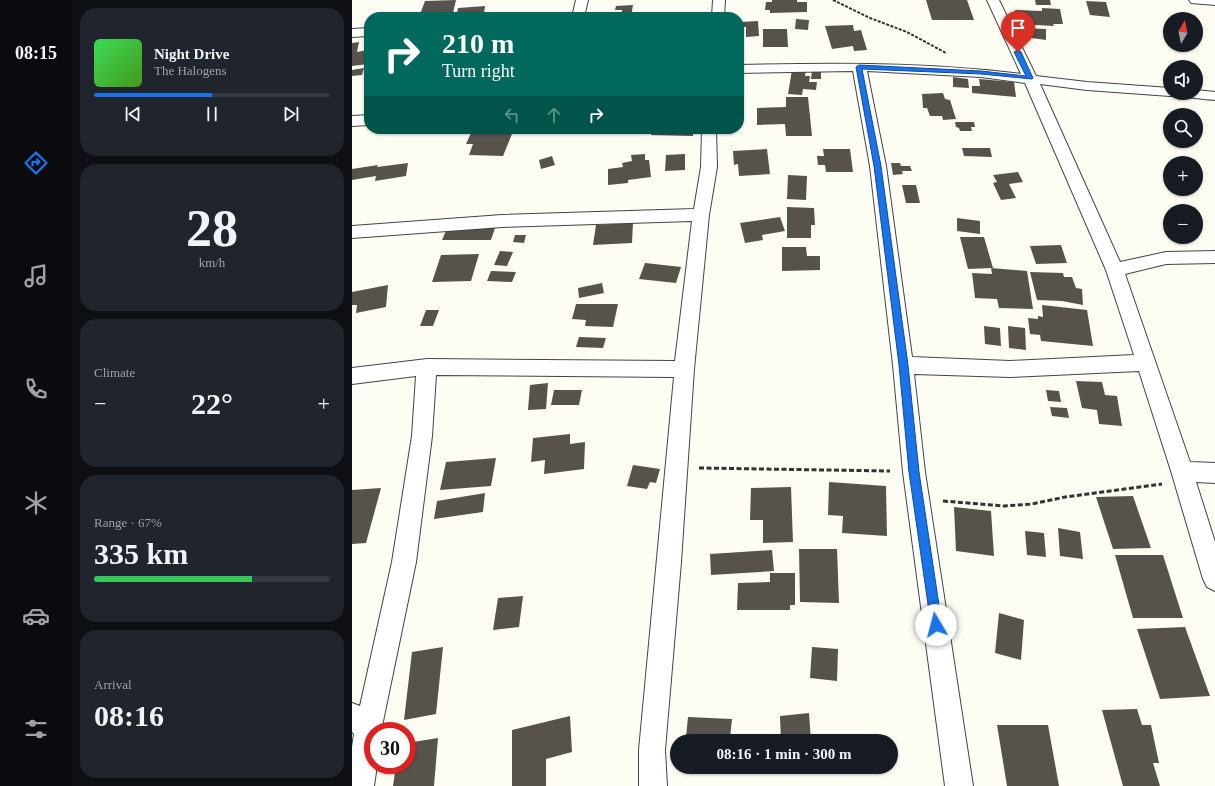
<!DOCTYPE html>
<html lang="en">
<head>
<meta charset="utf-8">
<style>
	:root { --surface:#171b24; --page:#20242c; --text:#f1f3f6; --muted:#9ea1a6; --line:#363941; --accent:#1a73e8 }
	body { margin:0; font-family:"Times New Roman",serif; background:var(--page); color:var(--text); height:100vh; display:flex; flex-direction:column; font-size:15px; white-space:nowrap }
	* { box-sizing:border-box; margin:0 }
	p { font-size:13px; color:var(--muted) }
	.icon { flex:none; width:22px; height:22px; fill:none; stroke:currentColor; stroke-width:2; stroke-linecap:round; stroke-linejoin:round }
	.map { position:relative; flex:1; overflow:hidden }
	.sheet { display:flex; flex-direction:column; gap:8px; padding:8px; background:#0d0f14; width:280px }
	.sheet>* { flex:none }
	.hud { position:absolute; left:12px; top:12px; width:380px; height:122px; border-radius:16px; box-shadow:0 1px 3px #0004; background:#00695c; color:#fff; overflow:hidden }
	.needle { width:26px; rotate:9deg }
	.tools { position:absolute; left:811px; top:12px; display:grid; gap:8px }
	.tools a { display:grid; place-items:center; width:40px; height:40px; border-radius:50%; background:var(--surface); box-shadow:0 1px 3px #0004; font-size:20px }
	.speed { position:absolute; left:12px; top:722px; display:flex; gap:8px; font-size:20px; font-weight:700; text-align:center }
	.speed>* { display:grid; place-content:center; width:52px; height:52px; border-radius:50%; background:var(--surface); box-shadow:0 1px 3px #0004; line-height:1 }
	.speed .limit { border:6px solid #d22; background:#fff; color:#111 }
	.pin { position:absolute; display:grid; place-items:center; width:34px; height:34px; color:#fff; margin:-41px -17px; border-radius:50% 50% 50% 0; rotate:-45deg; box-shadow:0 0 4px #0007 }
	.pin .icon { rotate:45deg }
	.me { position:absolute; width:44px; margin:-22px; rotate:352deg; stroke-linejoin:round; filter:drop-shadow(0 0 3px #0008) }
	.turn { display:flex; align-items:center; gap:14px; height:84px; padding:0 12px; font-size:18px }
	.turn .icon { width:52px; height:52px; stroke-width:2.5 }
	.turn b { display:block; font-size:28px; line-height:34px }
	.lanes { display:flex; align-items:center; height:38px; padding:0 12px; background:#0003; justify-content:center; gap:20px; direction:ltr }
	.lanes .off { opacity:.35 }
	.big { font-size:30px; font-weight:800; line-height:1.1 }
	.sheet .widget { flex:1; display:flex; flex-direction:column; justify-content:center; gap:6px; min-width:0; padding:0 14px; border-radius:16px; background:var(--page) }
	.sheet .dial { align-items:center; gap:0 }
	.dial b { font-size:52px; line-height:1 }
	.song { display:flex; align-items:center; gap:12px }
	.cover { width:48px; height:48px; border-radius:6px; background:linear-gradient(135deg,hsl(130 70% 55%),hsl(100 70% 35%)) }
	.played { height:4px; border-radius:2px; background:linear-gradient(90deg,var(--accent) 50%,var(--line) 50%) }
	.keys { display:flex; justify-content:space-around; direction:ltr }
	.heat { display:flex; justify-content:space-between; align-items:center; font-size:22px; direction:ltr }
	.charge { height:6px; border-radius:3px; background:linear-gradient(90deg,#34c759 67%,var(--line) 0) }
	.trip { position:absolute; left:318px; top:734px; width:228px; height:40px; border-radius:20px; background:var(--surface); box-shadow:0 1px 3px #0004; font-weight:800; line-height:40px; text-align:center }
	main { display:flex; flex:1; min-height:0 }
	.tab-bar { display:flex; flex-direction:column; width:72px; justify-content:space-around; align-items:center; background:#090b0e; color:var(--muted) }
	.tab-bar .icon { width:28px; height:28px }
	.tab-bar .on { color:var(--accent) }
	.tab-bar b { font-size:18px; color:var(--text) }
	.map>svg:first-child { display:block }
</style>
</head>
<body>
<main>
<nav class="tab-bar">
<b>08:15</b>
<svg class="icon on" aria-label="directions" viewBox="0 0 24 24"><path d="M12 3l9 9-9 9-9-9zM9 14v-3h6M13 9l2 2-2 2"/></svg>
<svg class="icon" aria-label="music" viewBox="0 0 24 24"><path d="M9 18V5l10-2v13"/><circle cx="6" cy="18" r="3"/><circle cx="16" cy="16" r="3"/></svg>
<svg class="icon" aria-label="phone" viewBox="0 0 24 24"><path d="M5 4h4l2 5-3 2q2 4 5 5l2-3 5 2v4C11 20 4 13 5 4z"/></svg>
<svg class="icon" aria-label="climate" viewBox="0 0 24 24"><path d="M12 3v18M4 7l16 10M4 17L20 7"/></svg>
<svg class="icon" aria-label="car" viewBox="0 0 24 24"><path d="M5 17H2v-5l4-1 3-4h7l3 4 3 1v5h-3M9 17h6M6 11h13"/><circle cx="7" cy="17" r="2"/><circle cx="17" cy="17" r="2"/></svg>
<svg class="icon" aria-label="filters" viewBox="0 0 24 24"><path d="M4 7h16M4 17h16"/><circle cx="9" cy="7" r="2"/><circle cx="15" cy="17" r="2"/></svg>
</nav>
<section class="sheet">
<div class="widget">
<div class="song"><i class="cover"></i><div><b>Night Drive</b><p>The Halogens</p></div></div>
<div class="played"></div>
<div class="keys"><svg class="icon" aria-label="previous" viewBox="0 0 24 24"><path d="M18 5L8 12l10 7zM5 5v14"/></svg><svg class="icon" aria-label="pause" viewBox="0 0 24 24"><path d="M8 5v14M16 5v14"/></svg><svg class="icon" aria-label="next" viewBox="0 0 24 24"><path d="M6 5l10 7-10 7zM19 5v14"/></svg></div>
</div>
<div class="widget dial"><b>28</b><p>km/h</p></div>
<div class="widget"><p>Climate</p>
<div class="heat"><a>−</a><b class="big">22°</b><a>+</a></div>
</div>
<div class="widget"><p>Range · 67%</p><b class="big">335 km</b><div class="charge"></div></div>
<div class="widget"><p>Arrival</p><b class="big">08:16</b></div>
</section>
<div class="map">
<svg width="863" height="786" viewBox="0 0 863 786">
	<rect width="100%" height="100%" fill="#fefdf4"/>
	<path fill="#58524d" d="M104,0L101,13L82,14L81,17H67L73,1Z
		M420,0H445V2H455V12L418,13V10H413L414,2H420Z
		M574,0H615L622,20H580Z
		M683,0H698L699,5H684Z
		M734,1L754,2L758,17L738,15Z
		M281,5L279,17H269L270,10H263L264,6Z
		M133,6L132,13L117,14L116,17H104L106,8Z
		M690,8L708,9L711,24H701L702,26L665,24L663,10L690,11Z
		M50,12L49,17H40L41,14Z
		M444,19L457,20L456,30L443,29Z
		M406,21L407,36L394,37V27H387V22Z
		M501,25L502,31L509,30L515,50L502,51L501,46L480,49L473,26Z
		M666,28L694,29V40L679,38V35L667,34Z
		M411,29H435L436,47H411Z
		M7,42L5,52L15,50L13,57L17,56V64L0,66V43Z
		M12,68L10,75L0,76V70Z
		M440,70H454L453,76H458L457,82H465L464,90L451,89L450,95L436,94Z
		M460,70H469V79H459Z
		M601,77L616,79L617,88L601,87Z
		M627,79L662,82L664,97L620,93V86H628Z
		M591,93L593,99L598,100L604,119L591,120L590,116H578L575,108H571L570,94Z
		M434,97H456L460,136H434L433,124L405,125V108L434,107Z
		M603,122H622L623,127H619L620,131H608L607,128L604,127Z
		M300,129H341V136L299,135Z
		M119,133L160,134L151,156L117,155L121,144H114Z
		M610,148H638L640,157L612,156Z
		M415,149L418,174L387,176L386,164L382,165L381,151Z
		M471,149H498L501,172H474L473,165H466L465,156H472Z
		M293,154V160H297L299,177L276,180V183L256,185V169L271,167L270,163L280,161L279,155Z
		M333,154V170L313,171L314,155Z
		M200,156L203,165L189,169L187,160Z
		M56,163L54,176L23,181L24,176L0,180V169L26,165L25,167Z
		M539,163H548L549,166H558L560,171H550L551,174L541,175Z
		M666,172L671,182L657,184L664,198L649,200L641,183L645,182L641,175Z
		M436,175L455,176L454,200L435,199Z
		M550,185H564L568,203H554Z
		M435,207L462,208L463,225H459V238H435Z
		M428,217L433,231L410,235L411,240L393,243L388,223Z
		M605,218L628,221V234L605,231Z
		M281,223L280,243L241,245L244,225Z
		M97,224L144,225L139,240H90Z
		M163,235H174L172,243L161,242Z
		M608,237H632L641,268L616,269Z
		M709,245L715,263L684,264L678,246Z
		M430,247H454L455,256H468V270L430,271Z
		M148,251L161,252L155,266L142,265Z
		M127,254L119,281L80,282L89,255Z
		M293,263L329,267L324,283L287,279Z
		M639,268L675,271L681,309L647,308L645,299L623,298L620,273L640,274Z
		M139,271L164,272L160,282L135,281Z
		M678,272L711,273L712,277H720L724,288L730,289L731,305L710,301L685,300Z
		M250,283L252,293L227,298L226,288Z
		M36,285L34,307L4,313L5,305H0V292Z
		M224,304H266L261,327L233,326L234,320L220,319Z
		M690,305L735,310L741,346L689,341L688,335L678,334L676,318L686,319V316L691,317Z
		M74,310H87L81,326H68Z
		M632,326L648,328L649,346L633,344Z
		M656,326L673,328L674,350L657,348Z
		M227,337L254,338L251,348L224,347Z
		M724,381L750,382L753,395L765,396L770,426L747,424L745,410L730,408Z
		M196,383L194,409L176,410L178,385Z
		M202,390H230L227,405H199Z
		M694,390L707,391L709,402L696,401Z
		M698,407L715,408L717,418L700,416Z
		M218,434V444L233,442L232,469L192,474L193,460L179,462L181,438Z
		M144,458L139,486L88,490L94,462Z
		M281,465L308,469L304,483L298,482L295,489L275,486Z
		M477,482L534,486L535,536L490,533L491,516L476,515Z
		M439,487L441,542L411,543V520H398L399,488Z
		M29,488L14,543L0,544V490Z
		M133,493L131,512L82,519L85,501Z
		M781,496L799,548L761,549L744,497Z
		M602,507L639,511L642,556L604,551Z
		M706,528L728,532L731,559L708,556Z
		M673,531L692,533L694,557L675,555Z
		M447,549H485L487,603L448,602Z
		M420,550L422,571L359,575L358,554Z
		M763,555H811L831,618H781Z
		M418,573H443V605H438V610H385L386,583L418,582Z
		M171,596L167,627L141,630L146,598Z
		M647,613L672,620L669,660L643,653Z
		M833,627L858,696L808,699L785,629Z
		M91,647L84,714L52,720L60,652Z
		M460,647L486,649L485,681L458,678Z
		M785,709L790,725H799L807,763H801L808,786H771L750,710Z
		M457,713L459,741H429L428,716Z
		M218,716L220,752L194,759V786H160V730Z
		M336,717L380,719L378,738H377V741H349L350,738L334,737Z
		M645,725H696L707,786H655Z
		M86,738L82,786H41L44,765H55V743Z"/>
	<g fill="none" stroke-linecap="round" stroke-linejoin="round">
		<defs>
			<path id="minor" d="M224,0H236L232,17H220Z
				M361,0H373L372,17H360Z
				M635,0H647L684,76L735,82L818,88V93H844V90L863,92V100C854,100 824,95 818,96L735,90L688,84L768,262L814,252L863,251V263L814,264L773,274L838,462L863,463V483L844,482L863,542V591L855,587L851,579L819,471L787,371L658,377L562,374L573,472L621,786H593L551,472L541,365L518,166L501,71L387,73V65C481,63 575,62 669,74ZM515,71L629,77L673,83L754,270L782,355L658,361L560,357L534,166Z
				M837,0H863V5L839,3Z
				M17,28V36L0,37V29Z
				M17,115V125L0,126V116Z
				M350,129H364L365,167L357,215L342,369L329,562L313,750L315,786H287V750L322,377L84,375L80,436L64,562L29,731H21V765H25L22,786H0V747L2,734L0,732V703L8,706L40,562L60,436L64,376L0,384V368L75,359L323,361L340,221L150,227L0,238V226L150,215L342,209L349,167Z"/>
		</defs>
		<use href="#minor" stroke="#434343" stroke-width="2"/>
		<path stroke="#323232" stroke-width="2" stroke-dasharray="3 1.5" stroke-linecap="butt" d="M481,0L518,18L555,32L594,53"/>
		<path stroke="#323232" stroke-width="3" stroke-dasharray="5 2.5" stroke-linecap="butt" d="M347,468L538,471
			M591,501L652,506L680,504L713,497L810,484"/>
		<use href="#minor" fill="#fff" fill-rule="evenodd"/>
	</g>
	<path fill="#1a73e8" stroke="#114b97" d="M666,50L669,52L681,78L680,79L629,74L510,69L529,166L556,365L567,472L590,625L588,629L584,630L581,629L579,625L557,472L547,365L522,166L504,67L507,65L629,71L674,76L662,52Z"/>
</svg>
<div class="tools">
<a><svg class="needle" viewBox="-14 -14 28 28"><path d="M0-13l5 13h-10z" fill="#e53935"/><path d="M0 13l5-13h-10z" fill="#9ea1a6"/></svg></a>
<a><svg class="icon" aria-label="sound" viewBox="0 0 24 24"><path d="M4 9h4l5-4v14l-5-4H4zM17 9q2 3 0 6"/></svg></a>
<a><svg class="icon" aria-label="search" viewBox="0 0 24 24"><circle cx="10" cy="10" r="6"/><path d="M15 15l6 6"/></svg></a>
<a>+</a>
<a>−</a>
</div>
<div class="speed"><div class="limit">30</div></div>
<div class="pin" style="left:666px;top:52px;background:#d93025"><svg class="icon" aria-label="arrive" viewBox="0 0 24 24"><path d="M6 21V4h12l-3 4 3 4H6"/></svg></div>
<svg class="me" style="left:584px;top:625px" viewBox="-20 -20 40 40"><circle r="19" fill="#fff"/><path d="M0-13L10 11 0 6-10 11z" fill="#1a73e8"/></svg>
<div class="trip">08:16 · 1 min · 300 m</div>
<div class="hud">
<div class="turn"><svg class="icon" aria-label="right" viewBox="0 0 24 24"><path d="M7 20v-9h11M14 6l5 5-5 5"/></svg><div><b>210 m</b>Turn right</div></div>
<div class="lanes"><svg class="icon off" aria-label="left" viewBox="0 0 24 24"><path d="M17 20v-9H6M10 6l-5 5 5 5"/></svg><svg class="icon off" aria-label="ahead" viewBox="0 0 24 24"><path d="M12 20V5M6 11l6-6 6 6"/></svg><svg class="icon" aria-label="right" viewBox="0 0 24 24"><path d="M7 20v-9h11M14 6l5 5-5 5"/></svg></div>
</div>
</div>
</main>
</body>
</html>
